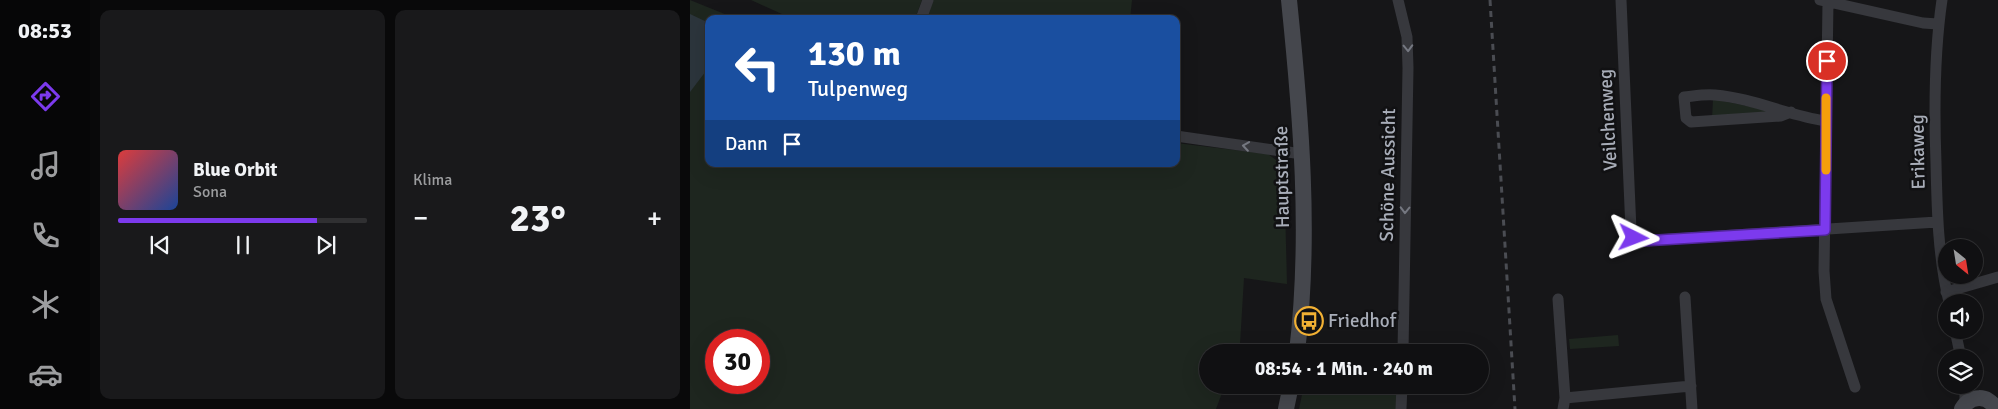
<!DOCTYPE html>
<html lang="de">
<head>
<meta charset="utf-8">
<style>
	:root { --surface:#101012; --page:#19191b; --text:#f1f3f6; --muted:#9c9d9f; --line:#303032; --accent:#7c3aed }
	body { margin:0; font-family:Signika,sans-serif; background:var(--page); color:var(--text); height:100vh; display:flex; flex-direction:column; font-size:19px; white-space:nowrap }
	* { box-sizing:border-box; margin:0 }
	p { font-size:16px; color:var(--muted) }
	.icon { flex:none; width:28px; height:28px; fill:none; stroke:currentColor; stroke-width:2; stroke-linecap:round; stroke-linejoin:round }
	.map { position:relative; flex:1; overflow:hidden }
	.details { display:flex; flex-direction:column; gap:10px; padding:10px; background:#09090a; width:600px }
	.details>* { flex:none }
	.hud { position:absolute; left:15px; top:15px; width:475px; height:152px; border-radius:10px; box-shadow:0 5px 20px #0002,0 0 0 1px var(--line); background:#1a4fa0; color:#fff; overflow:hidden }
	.needle { width:32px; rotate:150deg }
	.tools { position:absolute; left:1248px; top:239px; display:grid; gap:10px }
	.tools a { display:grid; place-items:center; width:45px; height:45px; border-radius:50%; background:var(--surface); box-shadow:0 5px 20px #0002,0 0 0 1px var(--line); font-size:25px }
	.speed { position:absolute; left:15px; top:329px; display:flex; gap:10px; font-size:25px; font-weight:700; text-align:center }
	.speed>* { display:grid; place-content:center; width:65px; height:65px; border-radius:50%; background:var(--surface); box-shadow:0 5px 20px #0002,0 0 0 1px var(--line); line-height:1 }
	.speed .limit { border:8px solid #d22; background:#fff; color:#111 }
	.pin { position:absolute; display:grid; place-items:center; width:42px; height:42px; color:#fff; margin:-21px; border:2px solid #fff; border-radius:50%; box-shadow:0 1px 5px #0007 }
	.me { position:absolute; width:55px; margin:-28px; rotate:93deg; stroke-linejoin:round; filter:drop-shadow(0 0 4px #0008) }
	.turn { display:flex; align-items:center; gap:18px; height:105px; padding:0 20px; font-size:22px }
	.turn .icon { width:65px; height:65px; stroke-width:2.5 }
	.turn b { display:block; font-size:35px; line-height:42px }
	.then { display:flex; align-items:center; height:48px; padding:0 20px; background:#0003; gap:10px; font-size:19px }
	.big { font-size:38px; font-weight:700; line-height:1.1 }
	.details .widget { flex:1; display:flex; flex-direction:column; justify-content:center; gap:8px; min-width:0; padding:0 18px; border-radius:10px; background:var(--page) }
	.song { display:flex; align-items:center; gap:15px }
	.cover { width:60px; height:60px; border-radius:8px; background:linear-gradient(135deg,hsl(0 70% 55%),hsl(220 70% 35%)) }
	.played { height:5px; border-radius:2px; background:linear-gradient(90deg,var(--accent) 80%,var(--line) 80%) }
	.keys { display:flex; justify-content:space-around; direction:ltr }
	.heat { display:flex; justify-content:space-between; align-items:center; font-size:28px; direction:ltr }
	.details .tiles { flex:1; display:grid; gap:10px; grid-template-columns:repeat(2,1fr) }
	.trip { position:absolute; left:509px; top:344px; width:290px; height:50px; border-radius:25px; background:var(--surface); box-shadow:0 5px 20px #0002,0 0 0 1px var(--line); font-weight:700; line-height:50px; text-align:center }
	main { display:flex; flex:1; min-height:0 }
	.menu { display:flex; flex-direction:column; width:90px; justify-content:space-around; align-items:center; background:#060607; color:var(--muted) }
	.menu .icon { width:35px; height:35px }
	.menu .selected { color:var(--accent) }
	.menu b { font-size:22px; color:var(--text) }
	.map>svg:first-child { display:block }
</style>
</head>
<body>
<main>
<nav class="menu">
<b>08:53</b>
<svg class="icon selected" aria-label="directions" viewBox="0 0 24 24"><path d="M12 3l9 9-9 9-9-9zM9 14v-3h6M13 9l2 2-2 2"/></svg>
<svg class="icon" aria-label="music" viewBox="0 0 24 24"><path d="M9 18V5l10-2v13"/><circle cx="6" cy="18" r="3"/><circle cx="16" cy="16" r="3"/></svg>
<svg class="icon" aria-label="phone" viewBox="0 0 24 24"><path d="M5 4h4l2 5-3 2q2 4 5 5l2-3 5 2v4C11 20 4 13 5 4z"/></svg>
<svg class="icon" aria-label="climate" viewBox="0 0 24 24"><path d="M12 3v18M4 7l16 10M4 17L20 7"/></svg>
<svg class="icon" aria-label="car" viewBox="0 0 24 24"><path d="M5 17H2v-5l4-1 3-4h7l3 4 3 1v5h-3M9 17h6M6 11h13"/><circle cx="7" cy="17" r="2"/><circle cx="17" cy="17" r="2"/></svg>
</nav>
<section class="details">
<div class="tiles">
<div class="widget">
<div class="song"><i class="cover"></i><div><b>Blue Orbit</b><p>Sona</p></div></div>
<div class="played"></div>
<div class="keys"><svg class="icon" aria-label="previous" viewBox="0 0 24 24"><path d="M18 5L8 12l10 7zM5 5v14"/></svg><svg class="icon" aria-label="pause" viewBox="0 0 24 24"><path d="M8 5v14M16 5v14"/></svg><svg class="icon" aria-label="next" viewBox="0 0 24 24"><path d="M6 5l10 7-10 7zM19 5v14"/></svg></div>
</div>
<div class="widget"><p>Klima</p>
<div class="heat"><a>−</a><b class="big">23°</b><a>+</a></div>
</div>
</div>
</section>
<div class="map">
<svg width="1308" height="409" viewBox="0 0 1308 409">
	<rect width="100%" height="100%" fill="#161618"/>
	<path fill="#1e261f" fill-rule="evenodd" d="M0,0L47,19H19V164H486V143L578,154L594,166L597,284L554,278L550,344L547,352H518V385H535L526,409H0ZM26,340H69V382H26Z
		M61,0H232L225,19H103Z
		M241,0H442L440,19H235Z
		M1023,99L1091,113L1022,119Z
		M928,335L929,346L880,349L879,339Z
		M614,385H675L708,390V409H609Z"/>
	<path fill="#2c353c" d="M0,14L19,23V67L0,92Z"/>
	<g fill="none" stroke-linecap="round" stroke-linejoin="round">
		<path stroke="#37383d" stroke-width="11" d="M708,0L717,37L718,68L713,352
			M931,0L941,230L944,238L952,241L1247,222
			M1130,0L1233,23L1248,24
			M1252,0C1244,54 1244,109 1246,163C1247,210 1248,257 1259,302
			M1138,2L1134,271L1136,299L1165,387
			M231,19L238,0
			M1101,112L1091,116L1001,122L996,118L994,97C1004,96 1015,94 1025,95C1063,98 1099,116 1136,121
			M486,136L612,154
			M1256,292L1308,277
			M995,297L1002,409
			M868,299L875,398L873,409
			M1265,330L1271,358
			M875,398L1001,386
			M1275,404V385
			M711,409L712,385"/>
		<path stroke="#45474d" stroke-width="16" d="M599,0C611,117 621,235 607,352
			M596,409L601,385
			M1272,409C1280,395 1298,394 1306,409"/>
		<path stroke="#4a4c52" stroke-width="3" stroke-dasharray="6 5" stroke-linecap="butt" d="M800,0L825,409"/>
	</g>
	<defs><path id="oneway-chevron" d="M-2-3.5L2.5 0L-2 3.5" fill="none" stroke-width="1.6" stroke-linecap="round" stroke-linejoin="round" transform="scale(1.25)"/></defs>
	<g stroke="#757881">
		<use href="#oneway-chevron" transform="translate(718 48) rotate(88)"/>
		<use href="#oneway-chevron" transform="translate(556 146) rotate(-172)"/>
		<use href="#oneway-chevron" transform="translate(715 210) rotate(91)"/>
	</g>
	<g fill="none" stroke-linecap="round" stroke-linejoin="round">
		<defs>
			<path id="route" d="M944,238L952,241L1135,230L1137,61"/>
		</defs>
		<use href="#route" stroke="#51269a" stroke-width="12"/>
		<use href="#route" stroke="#7c3aed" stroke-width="9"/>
		<path stroke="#f59e0b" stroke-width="9" d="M1136,170V98"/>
	</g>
	<defs>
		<symbol id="bus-ring" viewBox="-11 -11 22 22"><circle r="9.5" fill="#111113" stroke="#f2b134" stroke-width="1.5"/><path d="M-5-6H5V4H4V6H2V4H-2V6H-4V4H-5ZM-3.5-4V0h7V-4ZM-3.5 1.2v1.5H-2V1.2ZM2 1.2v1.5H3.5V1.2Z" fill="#f2b134"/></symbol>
	</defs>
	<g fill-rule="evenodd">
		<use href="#bus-ring" x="603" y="305" width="32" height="32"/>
	</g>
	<g text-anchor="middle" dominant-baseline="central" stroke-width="5" stroke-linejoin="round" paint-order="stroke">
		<g font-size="19" fill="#a8adb8" stroke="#111113">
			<text transform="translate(918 120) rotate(-93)">Veilchenweg</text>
			<text transform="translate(1228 152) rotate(-91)">Erikaweg</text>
			<text transform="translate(698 175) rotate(-89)">Schöne Aussicht</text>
			<text transform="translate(592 177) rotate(-91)">Hauptstraße</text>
		</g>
		<g font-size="19" fill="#a8adb8" stroke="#111113" text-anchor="start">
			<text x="638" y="321">Friedhof</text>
		</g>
	</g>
</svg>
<div class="tools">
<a><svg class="needle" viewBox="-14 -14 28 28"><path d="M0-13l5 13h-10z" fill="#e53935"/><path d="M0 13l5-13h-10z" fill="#9c9d9f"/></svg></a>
<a><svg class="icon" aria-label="sound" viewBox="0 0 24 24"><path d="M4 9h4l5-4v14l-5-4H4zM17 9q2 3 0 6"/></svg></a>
<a><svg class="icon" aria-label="layers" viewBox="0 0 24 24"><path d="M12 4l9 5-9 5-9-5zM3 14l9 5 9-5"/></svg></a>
</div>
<div class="speed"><div class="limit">30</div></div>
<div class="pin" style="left:1137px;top:61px;background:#d93025"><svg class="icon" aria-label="arrive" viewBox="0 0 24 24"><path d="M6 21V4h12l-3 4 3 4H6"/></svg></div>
<svg class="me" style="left:944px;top:238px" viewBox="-20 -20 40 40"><path d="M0-17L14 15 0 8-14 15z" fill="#7c3aed" stroke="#fff" stroke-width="4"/></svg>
<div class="trip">08:54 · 1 Min. · 240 m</div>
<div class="hud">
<div class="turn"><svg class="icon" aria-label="left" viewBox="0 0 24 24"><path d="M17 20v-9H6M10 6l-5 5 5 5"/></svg><div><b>130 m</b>Tulpenweg</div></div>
<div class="then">Dann<svg class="icon" aria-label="arrive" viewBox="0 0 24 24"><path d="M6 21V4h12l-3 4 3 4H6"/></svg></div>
</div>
</div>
</main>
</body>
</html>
